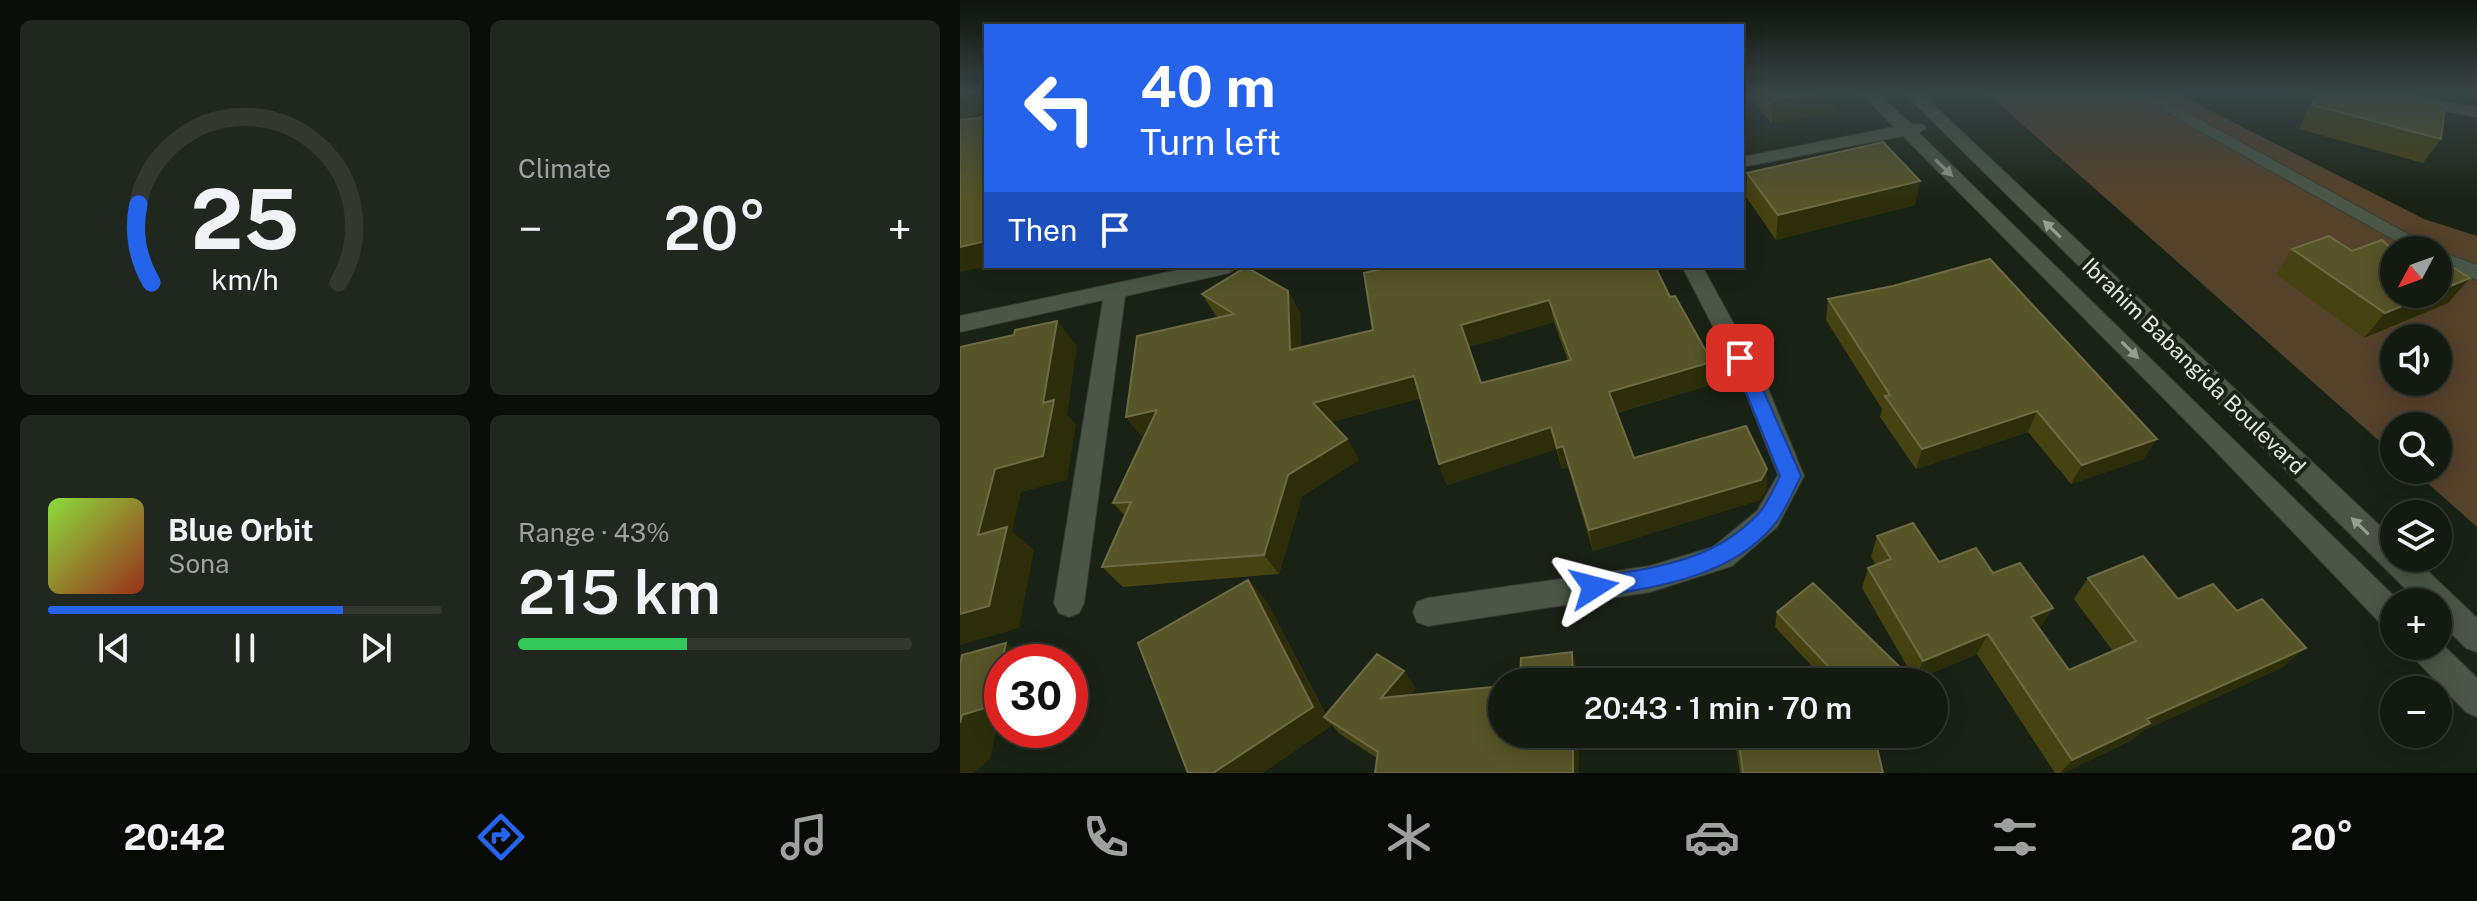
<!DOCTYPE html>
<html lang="en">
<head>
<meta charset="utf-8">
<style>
	:root { --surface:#131a10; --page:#20271e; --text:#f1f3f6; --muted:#9da19f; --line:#323830; --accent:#2563eb }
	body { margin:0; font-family:"Public Sans",sans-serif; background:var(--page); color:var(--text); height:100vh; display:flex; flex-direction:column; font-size:30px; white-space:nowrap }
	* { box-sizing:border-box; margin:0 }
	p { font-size:26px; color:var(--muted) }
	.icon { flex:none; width:44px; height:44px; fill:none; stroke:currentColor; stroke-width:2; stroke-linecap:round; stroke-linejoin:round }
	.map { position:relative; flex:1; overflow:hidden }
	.side { display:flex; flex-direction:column; gap:20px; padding:20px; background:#0a0e09; width:960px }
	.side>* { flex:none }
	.banner { position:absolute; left:24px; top:24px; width:760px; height:244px; border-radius:0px; box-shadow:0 4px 20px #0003,0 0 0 2px var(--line); background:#2563eb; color:#fff; overflow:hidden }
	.needle { width:52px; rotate:229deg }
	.tools { position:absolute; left:1420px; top:236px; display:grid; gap:16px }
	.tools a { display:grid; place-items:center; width:72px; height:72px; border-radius:50%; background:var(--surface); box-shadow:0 4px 20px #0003,0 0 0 2px var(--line); font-size:40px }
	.speed { position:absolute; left:24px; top:644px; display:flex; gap:16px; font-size:40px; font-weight:700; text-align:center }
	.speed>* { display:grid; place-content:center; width:104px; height:104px; border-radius:50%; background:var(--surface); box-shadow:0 4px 20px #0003,0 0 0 2px var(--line); line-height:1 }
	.speed .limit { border:12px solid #d22; background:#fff; color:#111 }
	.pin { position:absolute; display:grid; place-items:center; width:68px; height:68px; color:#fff; margin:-34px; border-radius:16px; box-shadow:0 4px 12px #0006 }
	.me { position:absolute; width:88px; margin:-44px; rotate:81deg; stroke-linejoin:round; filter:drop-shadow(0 0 6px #0008) }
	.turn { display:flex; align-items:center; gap:28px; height:168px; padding:0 24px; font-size:36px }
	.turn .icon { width:104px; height:104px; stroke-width:2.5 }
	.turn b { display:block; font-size:56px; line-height:68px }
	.then { display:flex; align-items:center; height:76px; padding:0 24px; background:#0003; gap:16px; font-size:30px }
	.big { font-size:60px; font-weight:600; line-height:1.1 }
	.side .tile { flex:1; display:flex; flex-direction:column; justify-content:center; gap:12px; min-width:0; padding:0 28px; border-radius:12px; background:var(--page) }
	.side .dial { align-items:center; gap:0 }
	.dial svg { height:208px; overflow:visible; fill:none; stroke:var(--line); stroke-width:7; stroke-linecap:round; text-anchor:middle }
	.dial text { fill:var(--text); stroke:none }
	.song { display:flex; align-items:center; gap:24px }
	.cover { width:96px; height:96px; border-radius:12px; background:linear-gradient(135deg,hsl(90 70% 55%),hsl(10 70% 35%)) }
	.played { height:8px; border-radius:4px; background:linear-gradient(90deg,var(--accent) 75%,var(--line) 75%) }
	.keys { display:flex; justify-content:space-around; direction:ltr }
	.heat { display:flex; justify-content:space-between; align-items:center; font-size:44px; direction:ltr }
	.charge { height:12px; border-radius:6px; background:linear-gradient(90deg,#34c759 43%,var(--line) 0) }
	.side .tiles { flex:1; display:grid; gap:20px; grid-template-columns:repeat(2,1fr) }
	.trip { position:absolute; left:528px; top:668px; width:460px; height:80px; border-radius:40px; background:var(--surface); box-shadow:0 4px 20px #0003,0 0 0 2px var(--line); font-weight:600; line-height:80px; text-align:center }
	.dock { display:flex; height:128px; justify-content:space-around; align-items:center; background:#080a06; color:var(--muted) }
	.dock .icon { width:56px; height:56px }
	.dock .on { color:var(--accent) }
	.dock b { font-size:36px; color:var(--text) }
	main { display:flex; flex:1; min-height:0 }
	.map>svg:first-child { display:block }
</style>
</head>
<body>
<main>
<section class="side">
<div class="tiles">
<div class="tile dial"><svg viewBox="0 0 100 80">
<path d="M14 69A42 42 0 1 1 86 69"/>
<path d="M14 69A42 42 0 0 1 9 39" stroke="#2563eb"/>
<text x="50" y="56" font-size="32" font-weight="700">25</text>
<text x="50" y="72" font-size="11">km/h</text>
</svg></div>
<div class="tile"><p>Climate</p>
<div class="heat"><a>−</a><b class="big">20°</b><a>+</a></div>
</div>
<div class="tile">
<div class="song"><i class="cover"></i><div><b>Blue Orbit</b><p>Sona</p></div></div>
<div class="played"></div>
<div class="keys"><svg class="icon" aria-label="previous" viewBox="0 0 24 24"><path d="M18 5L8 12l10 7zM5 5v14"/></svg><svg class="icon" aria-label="pause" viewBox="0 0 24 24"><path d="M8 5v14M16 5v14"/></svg><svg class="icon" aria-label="next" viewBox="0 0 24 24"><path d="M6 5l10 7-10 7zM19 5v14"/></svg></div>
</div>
<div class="tile"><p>Range · 43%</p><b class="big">215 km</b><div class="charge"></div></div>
</div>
</section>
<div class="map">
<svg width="1517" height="773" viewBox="0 0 1517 773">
	<rect width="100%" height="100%" fill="#192315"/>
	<path fill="#55422b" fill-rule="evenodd" d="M1027,93H1216L1464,219L1517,236V527L1453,470H1478V426H1434V454ZM1434,250H1478V294H1434ZM1434,338H1478V382H1434Z"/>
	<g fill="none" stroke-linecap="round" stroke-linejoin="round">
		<defs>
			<path id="minor" d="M901,93H918L951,124H963L966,128L959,133L1440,602H1434V630L1423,626L1245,440L943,136L782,167V157L934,127Z
				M944,93H961L1434,539V558H1454L1517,618V652L1506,648L1478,620V602H1459Z
				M1172,93H1192L1477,250L1517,265V280L1478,264V250H1452Z
				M1407,93H1440L1517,107V117L1415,98Z
				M237,266H279L269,273L165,296L124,603L119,613L109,617L99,613L94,603L143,300L0,332V316Z
				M722,266H742L805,381L844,476L817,527L772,566L690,592L468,626L457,622L453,612L457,602L468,598L690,566L753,547L797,511L818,475L781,381Z
				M1478,640L1517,678V717L1506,712L1452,656L1448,646H1478Z"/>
		</defs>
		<use href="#minor" stroke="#363c33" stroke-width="2"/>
		<use href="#minor" fill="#4a5646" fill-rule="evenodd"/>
	</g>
	<path fill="#474211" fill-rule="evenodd" d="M787,93H876L874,111L812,124Z
		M1355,93H1434L1481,139L1463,163L1339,129Z
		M787,173L955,205L816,240L786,197Z
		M1332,249L1392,251L1488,303L1404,338L1316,274Z
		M695,266L753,384L657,413L674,458L807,469L806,490L800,500L633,551L608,467L602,469L596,449L487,485L479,464L460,398L372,422L387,439L399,460L342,496L319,574L163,587L142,567L165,516L153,503L183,438L166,417L258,317L256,316L242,294L328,291L340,313L341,348ZM594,322L608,361L521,383L508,347Z
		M868,299L1184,459L1111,484L1068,432L956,469L920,417L922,409L866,320Z
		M917,536L979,562L1033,573L1093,608L1079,628L1109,670L1153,651L1114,599L1128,578L1218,599L1323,667L1182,731L1172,740L1103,773H1095L1017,654L955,680L902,588L908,568L916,565L911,557Z
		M288,580L307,602L366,715L456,688L450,695L542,734H619V773H415L417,758L380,734L370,723L371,726L302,773H228Z
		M817,612L943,670L938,682H867L815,627Z
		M774,734H914L923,773H780Z"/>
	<path fill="#2d2e09" d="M4,93H26V101L0,142V98Z
		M851,93H876L874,111L812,124L813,100Z
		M960,181L955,205L816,240L818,215Z
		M26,241V266H28L0,272V247Z
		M1510,278L1488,303L1404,338L1425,313L1471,294H1478V291Z
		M328,291L340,313L342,372L330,350Z
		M589,300L594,322L508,347L501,325Z
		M97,321L117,346L107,415L116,424L107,480L61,492L52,531L74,550L59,628L0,645V614L18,535L35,469L83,403Z
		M752,362L753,384L652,414L649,392Z
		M454,376L463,397L365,424L353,403Z
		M197,410L184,439L166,417Z
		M1077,411L1068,432L956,469L962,449Z
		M591,427L596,449L487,485L479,464Z
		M387,439L399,460L342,496L319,574L304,555L328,475Z
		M1197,439L1184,459L1111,484L1122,465Z
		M603,446L608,467L602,469L597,448Z
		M807,469L806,490L800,500L633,551L629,530Z
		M288,580L307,602L368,720L364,717L371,726L302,773H253Z
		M1093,608L1080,628L1059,636L1071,617Z
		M1028,634L1017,654L955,680L963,661Z
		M46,643L74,662H42V730H46L36,733L30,759L13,773H0V723L2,715Z
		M1346,648L1323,667L1182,731L1172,740L1103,773H1100L1112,760L1187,719Z
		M612,652L618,670V682H613Z
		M444,671L456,688L434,715L421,698Z
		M613,734H619V773H613Z"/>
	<path fill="#575427" stroke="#6d6b44" stroke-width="2" fill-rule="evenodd" d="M807,93H851L813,100Z
		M1358,93H1434L1485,106L1481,139L1353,105Z
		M26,117V241L0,247V120Z
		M923,142L960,181L818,215L787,173Z
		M1369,236L1392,251L1422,240L1434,251V294H1471L1425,313L1332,249Z
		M1455,244L1465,250H1438Z
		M1478,258L1510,278L1478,291Z
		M1030,259L1197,439L1122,465L1077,411L962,449L925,396L930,395L868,299L933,286Z
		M433,266H695L710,297L715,296L752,362L649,392L674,458L786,426L807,469L801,480L629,530L603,446L597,448L591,427L479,464L454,376L353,403L387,439L328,475L304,555L142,567L171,502L153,503L197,410L166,417L177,336L274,314L242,294L286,267L328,291L330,350L413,330L404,273ZM589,300L611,360L521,383L501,325Z
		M97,321L83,403L94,400L83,456L35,469L18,535L47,527L29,606L0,614V347L54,335L55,330Z
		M953,523L979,562L1016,548L1033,573L1060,563L1093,608L1071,617L1109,670L1176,641L1128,578L1183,556L1218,599L1253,584L1277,611L1302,599L1346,648L1187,719L1190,723L1112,760L1028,634L963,661L908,568L931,559L917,536Z
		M288,580L353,707L253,773H228L178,643Z
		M853,583L943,670L881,680L817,612Z
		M46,643L31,706L2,715L0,723V664L2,655Z
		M612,652L613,682H560L561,658Z
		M417,654L444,671L421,698L542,686V734H613V773H415L418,752L364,717Z
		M778,734H914L923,773H783Z"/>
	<defs><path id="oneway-solid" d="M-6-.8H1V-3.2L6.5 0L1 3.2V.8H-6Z" transform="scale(2)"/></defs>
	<g fill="#969f92">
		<use href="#oneway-solid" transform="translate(984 168) rotate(44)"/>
		<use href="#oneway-solid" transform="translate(1092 229) rotate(-136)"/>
		<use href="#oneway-solid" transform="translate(1170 350) rotate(45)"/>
		<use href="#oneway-solid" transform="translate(1400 526) rotate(-136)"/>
	</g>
	<linearGradient id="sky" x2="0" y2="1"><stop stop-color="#0e130c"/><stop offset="0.46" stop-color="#384546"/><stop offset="1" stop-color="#384546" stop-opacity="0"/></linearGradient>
	<rect width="1517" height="201" fill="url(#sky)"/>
	<path fill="#2563eb" stroke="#184099" stroke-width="2" d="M780,352L789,358L841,476C833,491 825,512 814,525C771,577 697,587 634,597L627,594L623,587L627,580L634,577C695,568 755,561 799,513C808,503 814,488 820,476L772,358Z"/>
	<g text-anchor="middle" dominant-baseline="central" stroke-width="8" stroke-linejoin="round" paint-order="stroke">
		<g font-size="22" fill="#e2e8df" stroke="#192315">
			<text transform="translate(1234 366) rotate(44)">Ibrahim Babangida Boulevard</text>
		</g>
	</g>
</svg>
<div class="tools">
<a><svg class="needle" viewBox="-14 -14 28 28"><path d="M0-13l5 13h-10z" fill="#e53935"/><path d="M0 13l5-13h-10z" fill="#9da19f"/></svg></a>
<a><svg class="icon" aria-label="sound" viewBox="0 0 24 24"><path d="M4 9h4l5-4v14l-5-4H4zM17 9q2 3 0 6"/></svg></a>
<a><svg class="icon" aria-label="search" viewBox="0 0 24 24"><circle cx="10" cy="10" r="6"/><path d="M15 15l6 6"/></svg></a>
<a><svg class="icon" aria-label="layers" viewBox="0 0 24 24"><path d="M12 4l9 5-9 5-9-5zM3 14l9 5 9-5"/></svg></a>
<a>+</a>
<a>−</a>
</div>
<div class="speed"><div class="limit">30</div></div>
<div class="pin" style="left:780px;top:358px;background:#d93025"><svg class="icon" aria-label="arrive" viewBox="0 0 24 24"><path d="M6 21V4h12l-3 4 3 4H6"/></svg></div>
<svg class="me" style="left:634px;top:587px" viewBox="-20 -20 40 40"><path d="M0-17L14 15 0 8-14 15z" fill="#2563eb" stroke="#fff" stroke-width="4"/></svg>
<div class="trip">20:43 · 1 min · 70 m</div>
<div class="banner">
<div class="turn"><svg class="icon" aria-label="left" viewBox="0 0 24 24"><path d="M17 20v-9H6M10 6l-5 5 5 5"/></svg><div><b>40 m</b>Turn left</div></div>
<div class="then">Then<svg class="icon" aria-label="arrive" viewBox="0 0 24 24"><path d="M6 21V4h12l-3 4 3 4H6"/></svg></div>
</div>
</div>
</main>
<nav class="dock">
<b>20:42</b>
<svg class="icon on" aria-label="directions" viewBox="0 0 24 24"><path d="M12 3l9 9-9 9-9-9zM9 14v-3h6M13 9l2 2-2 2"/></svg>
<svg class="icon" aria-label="music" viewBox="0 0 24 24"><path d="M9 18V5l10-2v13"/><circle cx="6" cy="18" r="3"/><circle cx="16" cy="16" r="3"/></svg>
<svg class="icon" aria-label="phone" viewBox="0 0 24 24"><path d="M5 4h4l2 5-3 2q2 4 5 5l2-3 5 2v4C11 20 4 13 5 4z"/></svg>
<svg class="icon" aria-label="climate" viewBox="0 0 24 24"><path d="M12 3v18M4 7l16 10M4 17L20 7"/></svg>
<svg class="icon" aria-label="car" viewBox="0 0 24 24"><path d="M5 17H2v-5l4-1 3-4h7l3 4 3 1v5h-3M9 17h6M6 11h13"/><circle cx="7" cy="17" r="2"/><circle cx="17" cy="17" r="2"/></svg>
<svg class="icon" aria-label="filters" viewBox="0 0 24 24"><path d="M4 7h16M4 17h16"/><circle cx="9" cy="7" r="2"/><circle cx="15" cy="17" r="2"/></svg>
<b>20°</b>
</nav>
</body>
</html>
